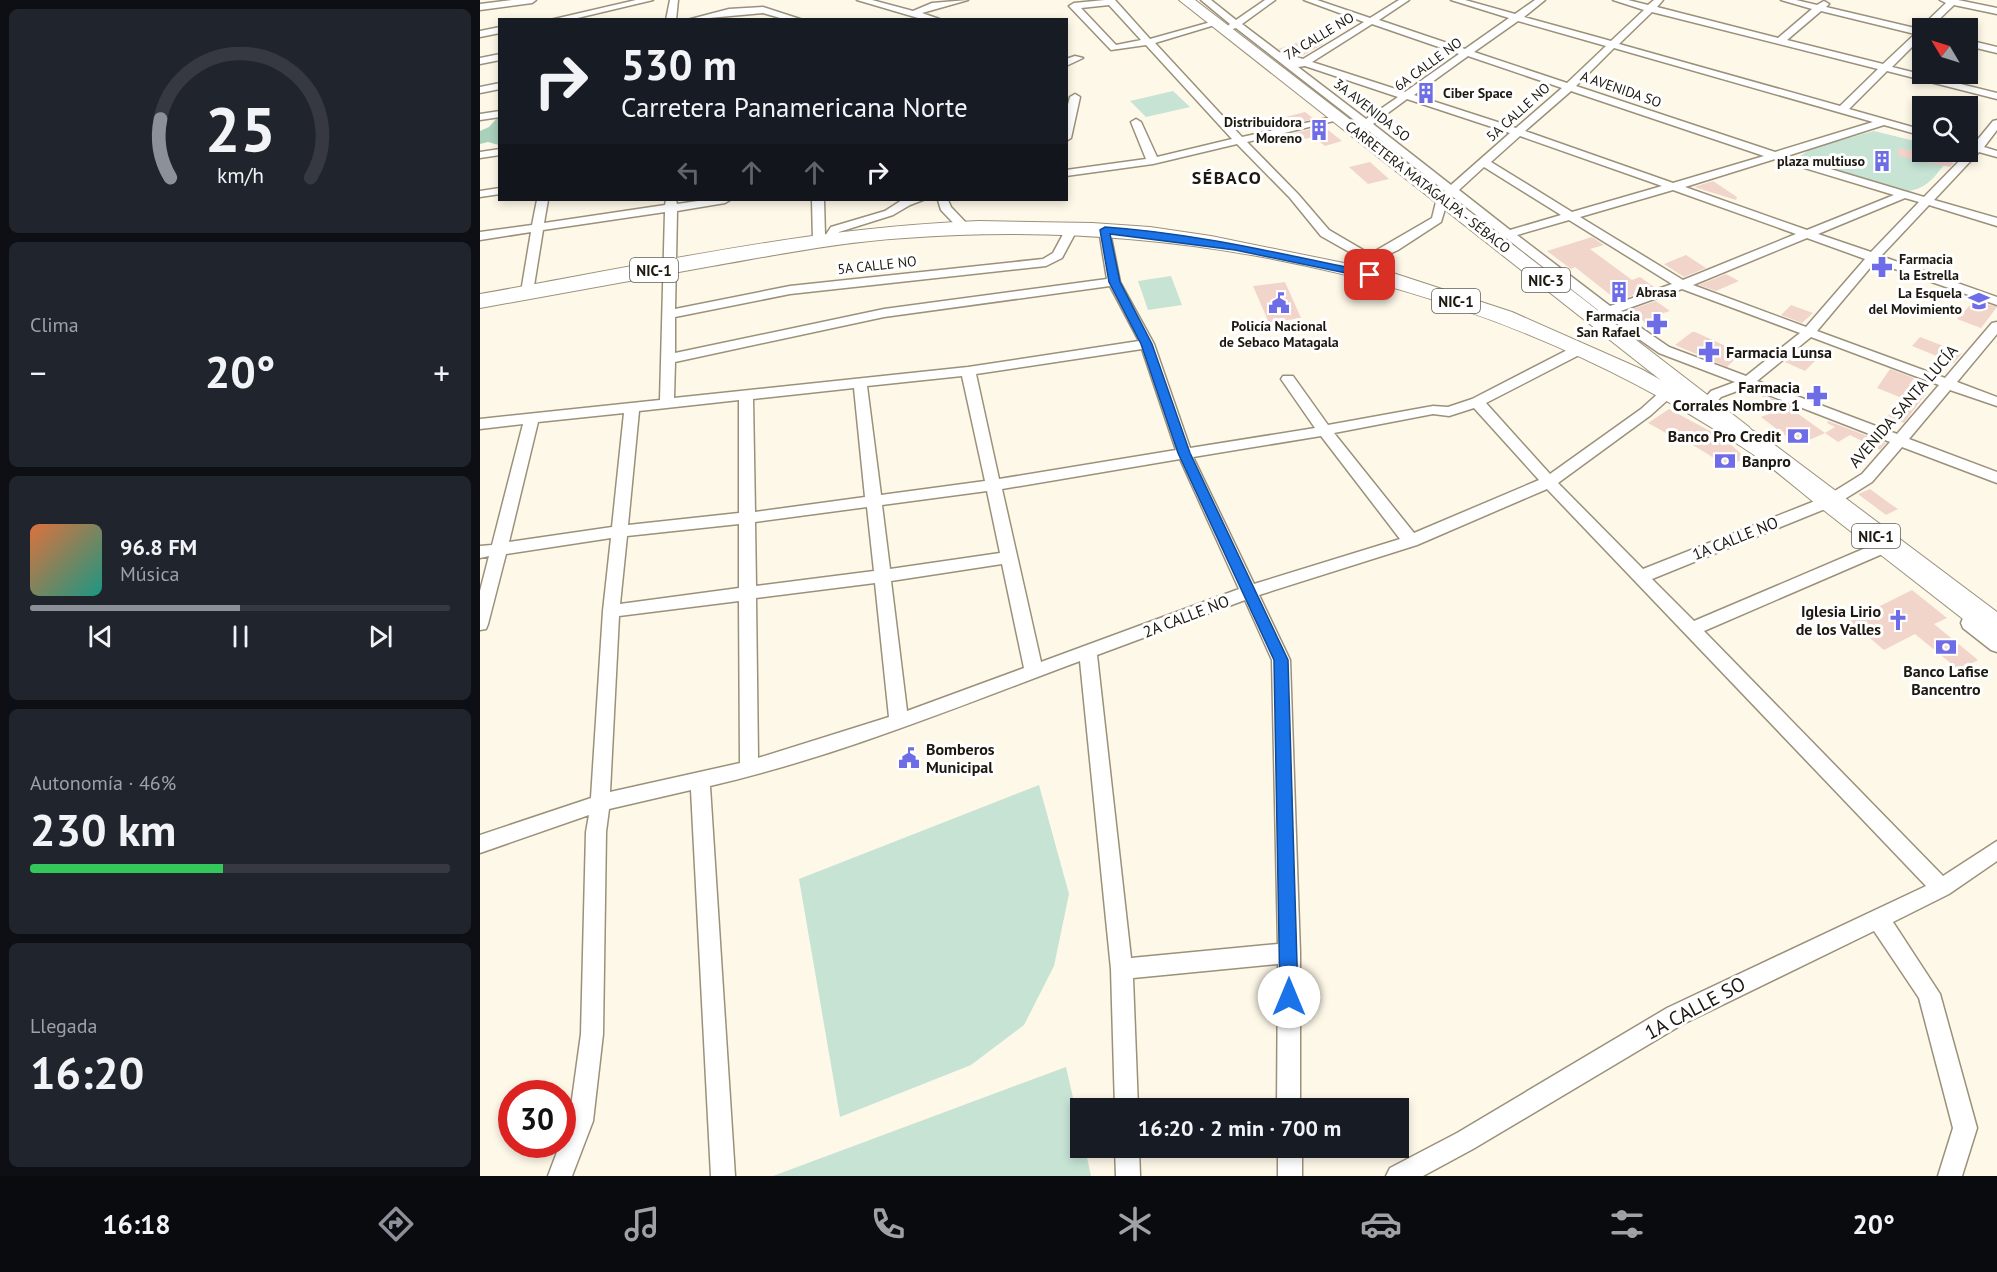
<!DOCTYPE html>
<html lang="es">
<head>
<meta charset="utf-8">
<style>
	:root { --surface:#171b24; --page:#20242c; --text:#f1f3f6; --muted:#9ea1a6; --line:#363941; --accent:#8c9099 }
	body { margin:0; font-family:"PT Sans",sans-serif; background:var(--page); color:var(--text); height:100vh; display:flex; flex-direction:column; font-size:22px; white-space:nowrap }
	* { box-sizing:border-box; margin:0 }
	p { font-size:20px; color:var(--muted) }
	.icon { flex:none; width:33px; height:33px; fill:none; stroke:currentColor; stroke-width:2; stroke-linecap:round; stroke-linejoin:round }
	.map { position:relative; flex:1; overflow:hidden }
	.side { display:flex; flex-direction:column; gap:9px; padding:9px; background:#0d0f14; width:480px }
	.side>* { flex:none }
	.top-card { position:absolute; left:18px; top:18px; width:570px; height:183px; border-radius:0px; box-shadow:0 3px 9px #0003; background:#171b24; color:var(--text); overflow:hidden }
	.needle { width:39px; rotate:308deg }
	.buttons { position:absolute; left:1432px; top:18px; display:grid; gap:12px }
	.buttons a { display:grid; place-items:center; width:66px; height:66px; border-radius:0px; background:var(--surface); box-shadow:0 3px 9px #0003; font-size:30px }
	.speed { position:absolute; left:18px; top:1080px; display:flex; gap:12px; font-size:30px; font-weight:700; text-align:center }
	.speed>* { display:grid; place-content:center; width:78px; height:78px; border-radius:50%; background:var(--surface); box-shadow:0 3px 9px #0003; line-height:1 }
	.speed .limit { border:9px solid #d22; background:#fff; color:#111 }
	.pin { position:absolute; display:grid; place-items:center; width:51px; height:51px; color:#fff; margin:-26px; border-radius:12px; box-shadow:0 3px 9px #0006 }
	.me { position:absolute; width:66px; margin:-33px; rotate:0deg; stroke-linejoin:round; filter:drop-shadow(0 0 4px #0008) }
	.turn { display:flex; align-items:center; gap:21px; height:126px; padding:0 24px; font-size:27px }
	.turn .icon { width:78px; height:78px; stroke-width:2.5 }
	.turn b { display:block; font-size:42px; line-height:51px }
	.lanes { display:flex; align-items:center; height:57px; padding:0 24px; background:#0003; justify-content:center; gap:30px; direction:ltr }
	.lanes .off { opacity:.35 }
	.big { font-size:45px; font-weight:800; line-height:1.1 }
	.side .card { flex:1; display:flex; flex-direction:column; justify-content:center; gap:9px; min-width:0; padding:0 21px; border-radius:9px; background:var(--page) }
	.side .dial { align-items:center; gap:0 }
	.dial svg { height:156px; overflow:visible; fill:none; stroke:var(--line); stroke-width:7; stroke-linecap:round; text-anchor:middle }
	.dial text { fill:var(--text); stroke:none }
	.song { display:flex; align-items:center; gap:18px }
	.cover { width:72px; height:72px; border-radius:9px; background:linear-gradient(135deg,hsl(20 70% 55%),hsl(170 70% 35%)) }
	.played { height:6px; border-radius:3px; background:linear-gradient(90deg,var(--accent) 50%,var(--line) 50%) }
	.keys { display:flex; justify-content:space-around; direction:ltr }
	.heat { display:flex; justify-content:space-between; align-items:center; font-size:33px; direction:ltr }
	.charge { height:9px; border-radius:4px; background:linear-gradient(90deg,#34c759 46%,var(--line) 0) }
	.trip { position:absolute; left:590px; top:1098px; width:339px; height:60px; border-radius:0px; background:var(--surface); box-shadow:0 3px 9px #0003; font-weight:800; line-height:60px; text-align:center }
	.tab-bar { display:flex; height:96px; justify-content:space-around; align-items:center; background:#090b0e; color:var(--muted) }
	.tab-bar .icon { width:42px; height:42px }
	.tab-bar .current { color:var(--accent) }
	.tab-bar b { font-size:27px; color:var(--text) }
	main { display:flex; flex:1; min-height:0 }
	.map>svg:first-child { display:block }
</style>
</head>
<body>
<main>
<section class="side">
<div class="card dial"><svg viewBox="0 0 100 80">
<path d="M14 69A42 42 0 1 1 86 69"/>
<path d="M14 69A42 42 0 0 1 9 39" stroke="#8c9099"/>
<text x="50" y="56" font-size="32" font-weight="700">25</text>
<text x="50" y="72" font-size="11">km/h</text>
</svg></div>
<div class="card"><p>Clima</p>
<div class="heat"><a>−</a><b class="big">20°</b><a>+</a></div>
</div>
<div class="card">
<div class="song"><i class="cover"></i><div><b>96.8 FM</b><p>Música</p></div></div>
<div class="played"></div>
<div class="keys"><svg class="icon" aria-label="previous" viewBox="0 0 24 24"><path d="M18 5L8 12l10 7zM5 5v14"/></svg><svg class="icon" aria-label="pause" viewBox="0 0 24 24"><path d="M8 5v14M16 5v14"/></svg><svg class="icon" aria-label="next" viewBox="0 0 24 24"><path d="M6 5l10 7-10 7zM19 5v14"/></svg></div>
</div>
<div class="card"><p>Autonomía · 46%</p><b class="big">230 km</b><div class="charge"></div></div>
<div class="card"><p>Llegada</p><b class="big">16:20</b></div>
</section>
<div class="map">
<svg width="1517" height="1176" viewBox="0 0 1517 1176">
	<rect width="100%" height="100%" fill="#fef8e9"/>
	<path fill="#c6e3d4" d="M693,91L710,107L666,117L650,101Z
		M1394,131L1443,143V152H1471C1469,160 1464,165 1459,171C1452,181 1442,189 1429,191C1412,194 1344,167 1323,160L1320,156L1332,148Z
		M691,276L702,305L668,310L658,281Z
		M559,785L589,894L574,966L544,1025L491,1065L360,1117L319,879Z
		M586,1067L600,1128V1148H605L611,1176H293Z"/>
	<path fill="#a8d0bb" d="M19,116V145L8,142L0,144V131L9,127Z"/>
	<path fill="#f1d4ca" d="M826,40L843,44L822,56L798,49Z
		M825,112L834,119L798,127L790,121Z
		M843,126L862,141L845,146L833,137L816,141L807,135Z
		M1418,148L1448,153L1474,163L1470,167L1417,156Z
		M890,162L909,179L888,184L869,167Z
		M1233,181L1257,197L1256,200L1214,187Z
		M1112,237L1124,245L1110,249L1152,280L1160,277L1174,287L1138,301L1095,267L1091,269L1067,251Z
		M1206,255L1226,268L1204,277L1184,264Z
		M1246,274L1259,281L1236,291L1219,285Z
		M805,282L821,318L789,323L773,286Z
		M1495,300L1517,307L1501,328L1477,319Z
		M1176,301L1190,311L1177,315L1189,323L1175,330L1149,310Z
		M1311,305L1333,313L1322,323L1301,315Z
		M1212,332H1215L1261,353L1247,367L1195,345Z
		M1440,337L1482,353L1474,363L1432,346Z
		M1322,347L1341,355L1325,371L1305,362Z
		M1410,369L1434,378L1429,385L1447,392L1424,423L1408,416L1422,398L1397,388Z
		M1278,393L1322,410L1317,413L1345,433L1355,427L1347,423L1348,421L1406,443L1400,450L1370,435L1358,442L1345,433L1318,445L1281,417L1299,410Z
		M1189,409L1243,438L1266,458L1247,466L1198,436L1195,438L1168,423Z
		M1390,489L1409,503L1418,509L1406,515L1378,494Z
		M1432,590L1467,618L1454,624L1498,660L1479,670L1435,634L1404,650L1370,621Z"/>
	<g fill="none" stroke-linecap="round" stroke-linejoin="round">
		<defs>
			<path id="street" d="M32,0H56L52,3L0,10V4Z
				M156,0H173L89,20H70Z
				M190,0H198L196,20H186Z
				M377,0H392L433,11L452,3L488,0L442,13L462,20H445Z
				M625,0H635L670,39L738,20V24L675,43L762,137L862,115V119L767,142L818,194L849,230L890,254L952,218L957,198L965,191L885,128L873,130V126L878,123L756,28L746,31L744,29L750,24L721,0H731L756,20L785,0H795L762,24L799,52L823,59L884,22L824,0H837L890,18L919,0H929L899,20L985,49L1029,18L971,0H985L1035,14L1055,0H1065L1044,17L1131,41L1164,10L1133,0H1148L1168,5L1174,0H1183L1177,7L1298,38L1332,9L1301,0H1316L1337,5L1344,1L1349,4L1346,7L1439,29L1466,3L1460,0H1478L1517,8V14L1474,5L1450,28H1443V36L1412,67L1517,93V99L1407,71L1369,109L1443,130V136L1404,125L1307,156L1444,197L1488,152V143L1494,144L1513,121L1517,120V130L1504,147L1517,151V157L1499,152L1454,200L1517,218V226L1449,205L1401,256L1517,297V305L1395,262L1337,331L1465,378L1512,323L1517,322V334L1477,382L1517,397V406L1470,390L1429,439L1517,472V483L1422,447L1392,482L1355,505L1172,579L1214,621L1402,541H1414L1416,545L1414,549L1224,631L1463,876L1517,841V861L1469,894L1413,922L1460,994L1497,1128L1482,1176H1458L1473,1128L1439,998L1394,931L1203,1024L993,1149L943,1176H906L910,1168L977,1133L1187,1008L1446,886L1067,489L937,545L779,595L810,660L820,953V1108H797L798,964L653,978L658,1108H635L631,969L600,661C479,706 356,757 230,786L255,1176H231L211,790L129,809L126,832L123,1034L113,1121L92,1176H68L80,1144H82L89,1121L101,1034L106,832L109,815L0,853V835L111,798L123,611L131,538L26,554L8,624L6,629L0,630V591L9,556L0,558V546L12,545L43,424L0,429V419L180,400L185,212L63,230L53,292L47,296L41,292L51,232L0,240V232L52,225L57,200H68L64,223L185,205L186,200H196L197,204L225,200H250L245,203L197,211L195,309L310,286L563,259L573,253L588,225H596L598,228L582,258L566,266L310,294L195,317V353L404,309L627,279L619,230L621,227H629L640,282L674,344L710,448L835,428L801,379L803,376H813L848,425L953,406L968,407L992,399L1093,347H1103L1105,350L1103,353L1006,403L1070,474L1161,409L1182,390H1192L1194,393L1192,396L1171,415L1078,483L1163,569L1345,497L1382,474L1410,442L1268,387L1241,397L1232,407H1222L1220,404L1231,391L1255,382L1179,353L1126,316H1117L1116,313L1118,310L1026,238L1017,239L1015,236L1019,233L972,196L968,199L961,222L918,250L868,273L864,272L862,269L880,258L841,236L810,198L757,144L673,164L586,176V170L666,159L651,122L656,119L661,122L677,157L752,139L666,45L631,50L589,6L594,3ZM629,5L661,40L636,45L601,8ZM1341,11L1435,34L1403,64L1307,40ZM1172,12L1398,69L1360,106L1139,44ZM1038,21L1126,46L1087,83L994,52ZM892,24L979,54L925,92L832,62ZM1134,48L1393,122L1295,152L1096,86ZM988,56L1082,88L1036,128L934,95ZM825,66L918,97L886,119L818,67ZM1091,91L1284,156L1193,183L1045,131ZM927,99L1030,133L971,185L893,124ZM1040,136L1182,186L1092,212L1011,162ZM1295,159L1414,195L1327,230L1205,187ZM1004,167L1081,215L1030,230L979,190ZM1193,190L1316,234L1203,280L1100,217ZM1425,198L1439,202L1391,252L1338,234ZM1089,220L1192,284L1130,306L1037,235ZM1327,238L1385,259L1326,327L1213,285ZM630,286L659,341L488,367L194,398L195,362L404,317ZM1202,289L1320,333L1266,376L1189,347L1138,312ZM1331,337L1459,385L1417,434L1277,381ZM662,349L696,450L519,479L496,374ZM482,376L505,481L401,495L387,386ZM374,388L385,497L275,512L273,399ZM259,400V513L148,525L159,411ZM994,408L1059,480L934,533L854,433L953,414L969,416ZM144,413L132,527L29,542L58,422ZM841,436L920,539L774,584L713,457ZM700,459L759,589L561,662L522,489ZM507,491L520,553L410,569L402,505ZM387,507L394,571L276,586L275,522ZM259,524V588L140,604L147,536ZM522,564L544,668L427,711L411,581ZM395,583L409,717L278,758L276,598ZM765,600L792,660L798,944L651,958L617,655ZM259,601L260,763L130,792L139,616Z
				M283,7L323,20H307L283,13L207,20L249,9Z
				M20,27V33L0,37V31Z
				M1488,40L1517,47V53L1488,46Z
				M20,54V60L0,64V58Z
				M595,56L603,58L586,66V59Z
				M20,83V89L0,93V87Z
				M595,94L600,97L591,138L586,141V112L590,97Z
				M20,111V117L0,120V114Z
				M20,149V155L0,158V152Z
				M20,188V194L0,197V191Z
				M332,200H344L345,236L351,227L405,211L422,200H443L430,205L413,215L359,232L353,242L345,241L339,245L333,241Z
				M458,200H468L471,207L492,229L490,232H482L461,210Z
				M1489,617L1495,618L1517,636V652L1511,650L1483,628L1481,623L1483,618Z
				M635,1148H659L660,1176H636Z
				M798,1148H822V1176H798Z"/>
			<path id="primary" d="M699,0H715L1269,427L1273,432L1269,437L1261,440L1253,437Z"/>
			<path id="highway" d="M499,221L612,223L670,227L731,236L913,273L1032,312L1161,369L1284,437L1517,612V641L1506,637C1453,595 1399,554 1346,512C1318,490 1292,466 1262,447C1018,286 716,216 425,238C360,242 296,255 232,266C155,280 77,294 0,308V294C165,265 331,227 499,221Z"/>
		</defs>
		<use href="#street" stroke="#9b917a" stroke-width="3"/>
		<use href="#primary" stroke="#9b917a" stroke-width="2"/>
		<use href="#highway" stroke="#9b917a" stroke-width="2"/>
		<use href="#street" fill="#fff" fill-rule="evenodd"/>
		<use href="#primary" fill="#fff" fill-rule="evenodd"/>
		<use href="#highway" fill="#fff" fill-rule="evenodd"/>
	</g>
	<path fill="#1a73e8" stroke="#114b97" stroke-width="1.5" d="M625,227C714,233 802,254 890,272L895,275L890,278L755,250L630,234L640,282L672,344L710,453L808,660L818,997L815,1003L809,1006L803,1003L800,997L794,660L698,453L661,344L629,282L620,230Z"/>
	<defs>
		<symbol id="building-bare" viewBox="-9 -9 18 18"><path d="M-4-6H4V6H1V3H-1V6H-4ZM-2.5-4.3h1.7v1.8h-1.7ZM.8-4.3h1.7v1.8H.8ZM-2.5-1h1.7V.8h-1.7ZM.8-1h1.7V.8H.8Z" fill="#6e6ce6" stroke="#fff" stroke-width="2.5" paint-order="stroke"/></symbol>
		<symbol id="pharmacy-bare" viewBox="-9 -9 18 18"><path d="M-2-6h4v4h4v4h-4v4h-4v-4h-4v-4h4Z" fill="#6e6ce6" stroke="#fff" stroke-width="2.5" paint-order="stroke"/></symbol>
		<symbol id="school-bare" viewBox="-9 -9 18 18"><path d="M0-5L7-2L0 1L-7-2ZM-4 1L0 2.5L4 1V4Q0 6-4 4Z" fill="#6e6ce6" stroke="#fff" stroke-width="2.5" paint-order="stroke"/></symbol>
		<symbol id="civic-bare" viewBox="-9 -9 18 18"><path d="M-.6-6.5H3V-4.5H.6V-3L4-1V1h2V6H-6V1h2V-1L-.6-3ZM-1.2 2.5V6h2.4V2.5Z" fill="#6e6ce6" stroke="#fff" stroke-width="2.5" paint-order="stroke"/></symbol>
		<symbol id="bank-bare" viewBox="-9 -9 18 18"><path d="M-6-4H6V4H-6ZM0-2.3a2.3 2.3 0 1 0 0 4.6a2.3 2.3 0 1 0 0-4.6Z" fill="#6e6ce6" stroke="#fff" stroke-width="2.5" paint-order="stroke"/></symbol>
		<symbol id="church-bare" viewBox="-9 -9 18 18"><path d="M-1.2-6h2.4v3.5h3.3v2.4h-3.3V6h-2.4V-.1h-3.3v-2.4h3.3Z" fill="#6e6ce6" stroke="#fff" stroke-width="2.5" paint-order="stroke"/></symbol>
	</defs>
	<g fill-rule="evenodd">
		<use href="#building-bare" x="931" y="78" width="30" height="30"/>
		<use href="#building-bare" x="824" y="115" width="30" height="30"/>
		<use href="#building-bare" x="1387" y="146" width="30" height="30"/>
		<use href="#pharmacy-bare" x="1387" y="252" width="30" height="30"/>
		<use href="#building-bare" x="1124" y="277" width="30" height="30"/>
		<use href="#school-bare" x="1484" y="286" width="30" height="30"/>
		<use href="#civic-bare" x="784" y="288" width="30" height="30"/>
		<use href="#pharmacy-bare" x="1162" y="309" width="30" height="30"/>
		<use href="#pharmacy-bare" x="1214" y="337" width="30" height="30"/>
		<use href="#pharmacy-bare" x="1322" y="381" width="30" height="30"/>
		<use href="#bank-bare" x="1303" y="421" width="30" height="30"/>
		<use href="#bank-bare" x="1230" y="446" width="30" height="30"/>
		<use href="#church-bare" x="1403" y="605" width="30" height="30"/>
		<use href="#bank-bare" x="1451" y="632" width="30" height="30"/>
		<use href="#civic-bare" x="414" y="743" width="30" height="30"/>
	</g>
	<g text-anchor="middle" dominant-baseline="central" stroke-width="6" stroke-linejoin="round" paint-order="stroke">
		<g font-size="14" fill="#1d1911" stroke="#fff">
			<text transform="translate(839 36) rotate(-31)">7A CALLE NO</text>
			<text transform="translate(948 64) rotate(-36)">6A CALLE NO</text>
			<text transform="translate(1141 89) rotate(19)">A AVENIDA SO</text>
			<text transform="translate(892 110) rotate(38)">3A AVENIDA SO</text>
			<text transform="translate(1038 112) rotate(-42)">5A CALLE NO</text>
			<text transform="translate(948 187) rotate(38)">CARRETERA MATAGALPA - SÉBACO</text>
			<text transform="translate(397 265) rotate(-6)">5A CALLE NO</text>
		</g>
		<g font-size="14" font-weight="bold" fill="#1d1911" stroke="#fff" text-anchor="end">
			<text x="963" y="93" text-anchor="start">Ciber Space</text>
			<text x="822" y="122">Distribuidora<tspan x="822" dy="16">Moreno</tspan></text>
			<text x="1385" y="161">plaza multiuso</text>
			<text x="1419" y="259" text-anchor="start">Farmacia<tspan x="1419" dy="16">la Estrella</tspan></text>
			<text x="1156" y="292" text-anchor="start">Abrasa</text>
			<text x="1482" y="293">La Esquela<tspan x="1482" dy="16">del Movimiento</tspan></text>
			<text x="1160" y="316">Farmacia<tspan x="1160" dy="16">San Rafael</tspan></text>
			<text x="799" y="326" text-anchor="middle">Policía Nacional<tspan x="799" dy="16">de Sebaco Matagala</tspan></text>
		</g>
		<g fill="#fff" stroke="#615e58" stroke-width="1.5">
			<rect x="150" y="258" width="48" height="24" rx="4.5"/>
			<rect x="1042" y="268" width="48" height="24" rx="4.5"/>
			<rect x="952" y="289" width="48" height="24" rx="4.5"/>
			<rect x="1372" y="524" width="48" height="24" rx="4.5"/>
		</g>
		<g font-size="15" font-weight="bold" fill="#1d1911">
			<text x="174" y="270">NIC-1</text>
			<text x="1066" y="280">NIC-3</text>
			<text x="976" y="301">NIC-1</text>
			<text x="1396" y="536">NIC-1</text>
		</g>
		<g font-size="16" font-weight="bold" fill="#1d1911" stroke="#fff" text-anchor="start">
			<text x="1246" y="352">Farmacia Lunsa</text>
			<text x="1320" y="387" text-anchor="end">Farmacia<tspan x="1320" dy="18">Corrales Nombre 1</tspan></text>
			<text x="1301" y="436" text-anchor="end">Banco Pro Credit</text>
			<text x="1262" y="461">Banpro</text>
			<text x="1401" y="611" text-anchor="end">Iglesia Lirio<tspan x="1401" dy="18">de los Valles</tspan></text>
			<text x="1466" y="671" text-anchor="middle">Banco Lafise<tspan x="1466" dy="18">Bancentro</tspan></text>
			<text x="446" y="749">Bomberos<tspan x="446" dy="18">Municipal</tspan></text>
		</g>
		<g font-size="16" fill="#1d1911" stroke="#fff">
			<text transform="translate(1423 406) rotate(-49)">AVENIDA SANTA LUCÍA</text>
			<text transform="translate(1255 538) rotate(-22)">1A CALLE NO</text>
			<text transform="translate(706 616) rotate(-21)">2A CALLE NO</text>
		</g>
		<g font-size="18" font-weight="bold" letter-spacing="1.5" fill="#1d1911" stroke="#fff">
			<text x="747" y="177">SÉBACO</text>
		</g>
		<g font-size="20" fill="#1d1911" stroke="#fff">
			<text transform="translate(1215 1008) rotate(-28)">1A CALLE SO</text>
		</g>
	</g>
</svg>
<div class="buttons">
<a><svg class="needle" viewBox="-14 -14 28 28"><path d="M0-13l5 13h-10z" fill="#e53935"/><path d="M0 13l5-13h-10z" fill="#9ea1a6"/></svg></a>
<a><svg class="icon" aria-label="search" viewBox="0 0 24 24"><circle cx="10" cy="10" r="6"/><path d="M15 15l6 6"/></svg></a>
</div>
<div class="speed"><div class="limit">30</div></div>
<div class="pin" style="left:890px;top:275px;background:#d93025"><svg class="icon" aria-label="arrive" viewBox="0 0 24 24"><path d="M6 21V4h12l-3 4 3 4H6"/></svg></div>
<svg class="me" style="left:809px;top:997px" viewBox="-20 -20 40 40"><circle r="19" fill="#fff"/><path d="M0-13L10 11 0 6-10 11z" fill="#1a73e8"/></svg>
<div class="trip">16:20 · 2 min · 700 m</div>
<div class="top-card">
<div class="turn"><svg class="icon" aria-label="right" viewBox="0 0 24 24"><path d="M7 20v-9h11M14 6l5 5-5 5"/></svg><div><b>530 m</b>Carretera Panamericana Norte</div></div>
<div class="lanes"><svg class="icon off" aria-label="left" viewBox="0 0 24 24"><path d="M17 20v-9H6M10 6l-5 5 5 5"/></svg><svg class="icon off" aria-label="ahead" viewBox="0 0 24 24"><path d="M12 20V5M6 11l6-6 6 6"/></svg><svg class="icon off" aria-label="ahead" viewBox="0 0 24 24"><path d="M12 20V5M6 11l6-6 6 6"/></svg><svg class="icon" aria-label="right" viewBox="0 0 24 24"><path d="M7 20v-9h11M14 6l5 5-5 5"/></svg></div>
</div>
</div>
</main>
<nav class="tab-bar">
<b>16:18</b>
<svg class="icon current" aria-label="directions" viewBox="0 0 24 24"><path d="M12 3l9 9-9 9-9-9zM9 14v-3h6M13 9l2 2-2 2"/></svg>
<svg class="icon" aria-label="music" viewBox="0 0 24 24"><path d="M9 18V5l10-2v13"/><circle cx="6" cy="18" r="3"/><circle cx="16" cy="16" r="3"/></svg>
<svg class="icon" aria-label="phone" viewBox="0 0 24 24"><path d="M5 4h4l2 5-3 2q2 4 5 5l2-3 5 2v4C11 20 4 13 5 4z"/></svg>
<svg class="icon" aria-label="climate" viewBox="0 0 24 24"><path d="M12 3v18M4 7l16 10M4 17L20 7"/></svg>
<svg class="icon" aria-label="car" viewBox="0 0 24 24"><path d="M5 17H2v-5l4-1 3-4h7l3 4 3 1v5h-3M9 17h6M6 11h13"/><circle cx="7" cy="17" r="2"/><circle cx="17" cy="17" r="2"/></svg>
<svg class="icon" aria-label="filters" viewBox="0 0 24 24"><path d="M4 7h16M4 17h16"/><circle cx="9" cy="7" r="2"/><circle cx="15" cy="17" r="2"/></svg>
<b>20°</b>
</nav>
</body>
</html>
